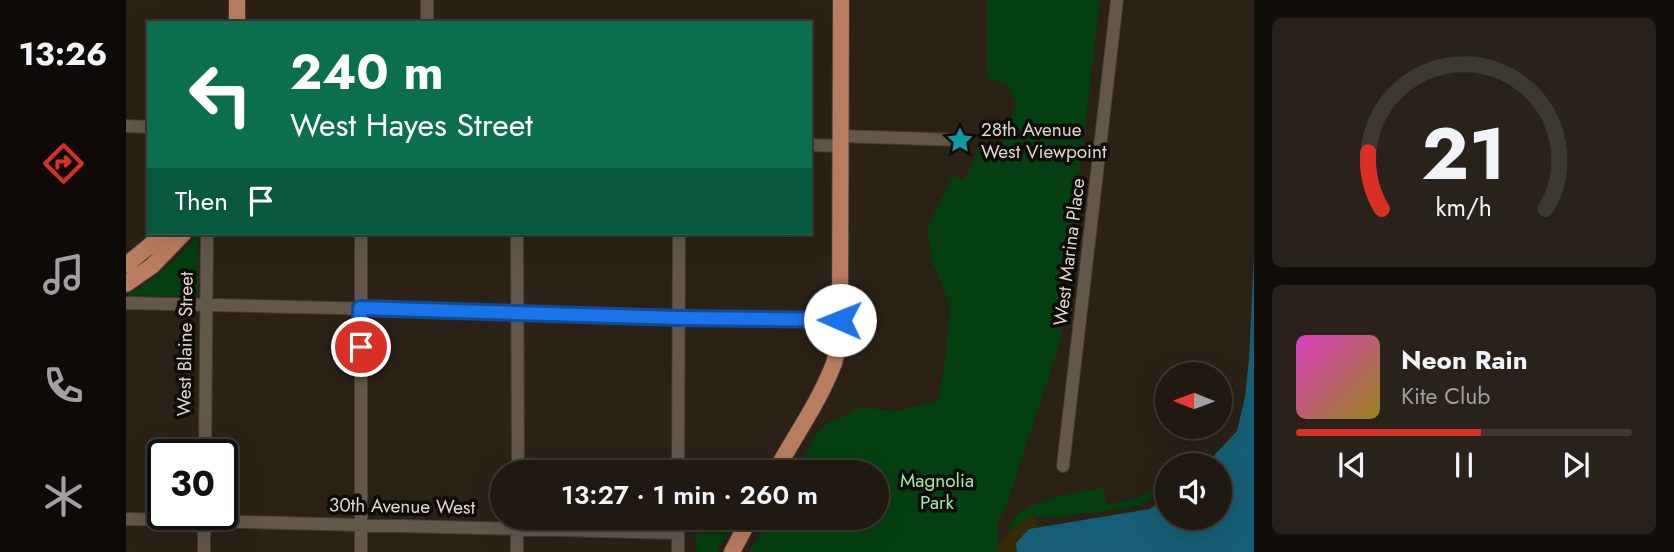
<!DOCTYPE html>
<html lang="en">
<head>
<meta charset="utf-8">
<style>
	:root { --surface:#201911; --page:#28221a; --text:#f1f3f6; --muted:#a2a09f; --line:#3d3831; --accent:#d93025 }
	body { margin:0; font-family:Jost,sans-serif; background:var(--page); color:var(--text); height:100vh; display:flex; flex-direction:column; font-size:26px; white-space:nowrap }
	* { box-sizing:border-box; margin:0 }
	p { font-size:23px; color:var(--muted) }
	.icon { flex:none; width:38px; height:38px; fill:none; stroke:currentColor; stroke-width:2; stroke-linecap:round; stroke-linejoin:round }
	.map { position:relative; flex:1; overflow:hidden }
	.sheet { display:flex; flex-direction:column; gap:18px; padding:18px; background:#120e09; width:420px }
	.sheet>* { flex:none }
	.guide { position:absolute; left:21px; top:21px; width:665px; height:214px; border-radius:0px; box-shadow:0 7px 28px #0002,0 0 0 2px var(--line); background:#0b6e4f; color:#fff; overflow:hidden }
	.needle { width:46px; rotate:271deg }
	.buttons { position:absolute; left:1029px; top:362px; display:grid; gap:14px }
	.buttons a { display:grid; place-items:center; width:77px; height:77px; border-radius:50%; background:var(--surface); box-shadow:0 7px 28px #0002,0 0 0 2px var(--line); font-size:35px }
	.speed { position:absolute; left:21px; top:439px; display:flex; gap:14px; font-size:35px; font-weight:700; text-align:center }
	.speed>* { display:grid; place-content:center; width:91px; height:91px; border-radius:50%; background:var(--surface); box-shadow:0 7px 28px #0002,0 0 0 2px var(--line); line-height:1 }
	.speed .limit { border:4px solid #111; border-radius:10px; background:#fff; color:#111 }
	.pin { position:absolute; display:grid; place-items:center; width:60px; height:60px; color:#fff; margin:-30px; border:4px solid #fff; border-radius:50%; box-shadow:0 2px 7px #0007 }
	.me { position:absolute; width:77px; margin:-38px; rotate:271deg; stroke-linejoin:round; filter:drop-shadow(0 0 5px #0008) }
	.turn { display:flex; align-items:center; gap:24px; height:147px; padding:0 28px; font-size:32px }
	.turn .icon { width:91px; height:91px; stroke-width:2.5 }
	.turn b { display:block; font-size:49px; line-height:60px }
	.then { display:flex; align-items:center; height:66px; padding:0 28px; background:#0003; gap:14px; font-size:26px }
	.sheet .widget { flex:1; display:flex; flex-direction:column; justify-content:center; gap:10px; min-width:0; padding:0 24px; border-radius:10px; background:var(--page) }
	.sheet .dial { align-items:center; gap:0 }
	.dial svg { height:182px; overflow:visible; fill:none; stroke:var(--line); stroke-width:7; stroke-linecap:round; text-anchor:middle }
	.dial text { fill:var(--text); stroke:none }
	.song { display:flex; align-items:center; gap:21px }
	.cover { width:84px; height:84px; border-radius:10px; background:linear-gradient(135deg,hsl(310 70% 55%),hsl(50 70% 35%)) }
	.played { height:7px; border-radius:4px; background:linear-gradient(90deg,var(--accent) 55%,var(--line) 55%) }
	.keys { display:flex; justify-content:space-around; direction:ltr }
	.trip { position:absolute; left:364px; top:460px; width:399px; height:70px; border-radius:35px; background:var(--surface); box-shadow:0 7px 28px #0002,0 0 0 2px var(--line); font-weight:600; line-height:70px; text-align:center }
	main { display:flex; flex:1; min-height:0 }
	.menu { display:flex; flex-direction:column; width:126px; justify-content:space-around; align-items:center; background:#0d0a07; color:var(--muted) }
	.menu .icon { width:49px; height:49px }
	.menu .active { color:var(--accent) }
	.menu b { font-size:32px; color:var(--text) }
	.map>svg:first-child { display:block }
</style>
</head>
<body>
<main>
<nav class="menu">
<b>13:26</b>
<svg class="icon active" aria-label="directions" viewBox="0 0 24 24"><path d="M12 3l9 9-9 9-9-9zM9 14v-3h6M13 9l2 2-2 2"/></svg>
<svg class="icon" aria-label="music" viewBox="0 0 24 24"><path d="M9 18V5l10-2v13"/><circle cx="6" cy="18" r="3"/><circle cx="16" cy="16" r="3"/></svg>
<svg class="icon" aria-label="phone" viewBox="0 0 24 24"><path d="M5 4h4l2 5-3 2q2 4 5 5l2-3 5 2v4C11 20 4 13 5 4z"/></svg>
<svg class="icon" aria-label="climate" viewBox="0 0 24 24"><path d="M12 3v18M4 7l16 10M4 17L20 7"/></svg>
</nav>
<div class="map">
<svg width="1128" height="552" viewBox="0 0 1128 552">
	<rect width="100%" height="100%" fill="#2b2117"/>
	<path fill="#033f11" d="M861,0H974L933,346L879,510L872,520V552H624L643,518H751V472H669L692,432L706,420H711L733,407L769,411L812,401L820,356L824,303L807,265L801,228L827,175L838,181L851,151L872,154L890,104L881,85L861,78Z
		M72,234V296L1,295C30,279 52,260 72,234Z
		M1041,480V490L1014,505L1000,508L932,517H904L883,531C883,501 953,493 977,487L980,504C1004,502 1023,495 1041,480Z
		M601,532L591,552H571L570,534Z"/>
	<path fill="#322a08" d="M904,517L909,518V523L913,525L893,552H868L883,531Z"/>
	<path fill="#165e75" d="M1128,255V552H891L890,543L903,529L1024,509L1041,496V518H1094V466L1079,465L1111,431L1119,397L1123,358Z"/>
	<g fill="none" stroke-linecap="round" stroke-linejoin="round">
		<defs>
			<path id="minor" d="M301,23V0
				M0,126L23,127
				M714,136L834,140
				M684,145L714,146
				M391,233L392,472
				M0,303L714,320
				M79,455L81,233
				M937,466L991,0
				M552,472L553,233
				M0,519L552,533
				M78,552V515
				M235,552V233
				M391,552V518
				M552,552V518"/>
			<path id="major" d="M111,23V0
				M0,265L39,233
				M0,284L26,266L58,233
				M649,472C668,437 694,401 708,363C713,349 713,334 714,320L715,0
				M606,552L624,518"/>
		</defs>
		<use href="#minor" stroke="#433b34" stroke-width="14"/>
		<use href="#major" stroke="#433b34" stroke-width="18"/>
		<use href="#minor" stroke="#63574c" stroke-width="12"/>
		<use href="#major" stroke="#b97d60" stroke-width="16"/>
	</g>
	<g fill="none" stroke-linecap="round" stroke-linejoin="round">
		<defs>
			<path id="route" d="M235,347L234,308L553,318L714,320"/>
		</defs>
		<use href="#route" stroke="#114b97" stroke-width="18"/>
		<use href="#route" stroke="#1a73e8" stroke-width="12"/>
	</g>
	<defs>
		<symbol id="sight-bare" viewBox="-9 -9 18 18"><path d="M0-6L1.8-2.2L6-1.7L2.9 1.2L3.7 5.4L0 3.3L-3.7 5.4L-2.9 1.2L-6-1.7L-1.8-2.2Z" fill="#0f9aa8" stroke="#100b07" stroke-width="2.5" paint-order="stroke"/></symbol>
	</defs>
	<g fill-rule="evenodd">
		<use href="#sight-bare" x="815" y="121" width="38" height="38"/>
	</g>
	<g text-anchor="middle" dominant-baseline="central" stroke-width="7" stroke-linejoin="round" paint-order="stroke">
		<g font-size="19" fill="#ddd6d0" stroke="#100b07" text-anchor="start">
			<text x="855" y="129">28th Avenue<tspan x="855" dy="22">West Viewpoint</tspan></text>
		</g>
		<g font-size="19" fill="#ddd6d0" stroke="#100b07">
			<text transform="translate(943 252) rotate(-83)">West Marina Place</text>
			<text transform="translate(59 344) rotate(-89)">West Blaine Street</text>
			<text transform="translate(276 506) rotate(1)">30th Avenue West</text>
		</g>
		<g font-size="19" fill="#9deca3" stroke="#100b07">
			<text x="811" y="480">Magnolia<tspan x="811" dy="22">Park</tspan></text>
		</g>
	</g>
</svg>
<div class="buttons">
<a><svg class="needle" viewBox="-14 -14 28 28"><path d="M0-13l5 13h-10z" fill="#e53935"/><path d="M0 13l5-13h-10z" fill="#a2a09f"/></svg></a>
<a><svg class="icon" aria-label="sound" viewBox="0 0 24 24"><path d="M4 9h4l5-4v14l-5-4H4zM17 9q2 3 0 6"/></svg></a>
</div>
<div class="speed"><div class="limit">30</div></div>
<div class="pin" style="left:235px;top:347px;background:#d93025"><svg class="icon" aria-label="arrive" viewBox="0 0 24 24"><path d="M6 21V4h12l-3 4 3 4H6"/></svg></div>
<svg class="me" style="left:714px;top:320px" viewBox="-20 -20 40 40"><circle r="19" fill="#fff"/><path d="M0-13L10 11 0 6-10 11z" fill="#1a73e8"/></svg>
<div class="trip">13:27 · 1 min · 260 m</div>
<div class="guide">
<div class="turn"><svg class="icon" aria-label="left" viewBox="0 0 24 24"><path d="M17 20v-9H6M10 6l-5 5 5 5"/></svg><div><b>240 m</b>West Hayes Street</div></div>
<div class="then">Then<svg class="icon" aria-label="arrive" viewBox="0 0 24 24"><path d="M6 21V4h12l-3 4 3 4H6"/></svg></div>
</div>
</div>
<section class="sheet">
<div class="widget dial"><svg viewBox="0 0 100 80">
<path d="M14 69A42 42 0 1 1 86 69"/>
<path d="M14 69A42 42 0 0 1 8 44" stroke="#d93025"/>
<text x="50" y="56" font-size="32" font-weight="700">21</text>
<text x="50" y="72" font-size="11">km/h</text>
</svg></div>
<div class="widget">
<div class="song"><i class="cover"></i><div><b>Neon Rain</b><p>Kite Club</p></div></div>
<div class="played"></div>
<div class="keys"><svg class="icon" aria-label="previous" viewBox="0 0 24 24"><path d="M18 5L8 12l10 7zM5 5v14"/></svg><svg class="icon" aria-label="pause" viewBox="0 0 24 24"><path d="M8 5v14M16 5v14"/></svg><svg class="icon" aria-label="next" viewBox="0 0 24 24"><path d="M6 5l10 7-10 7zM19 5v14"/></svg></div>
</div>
</section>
</main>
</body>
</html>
